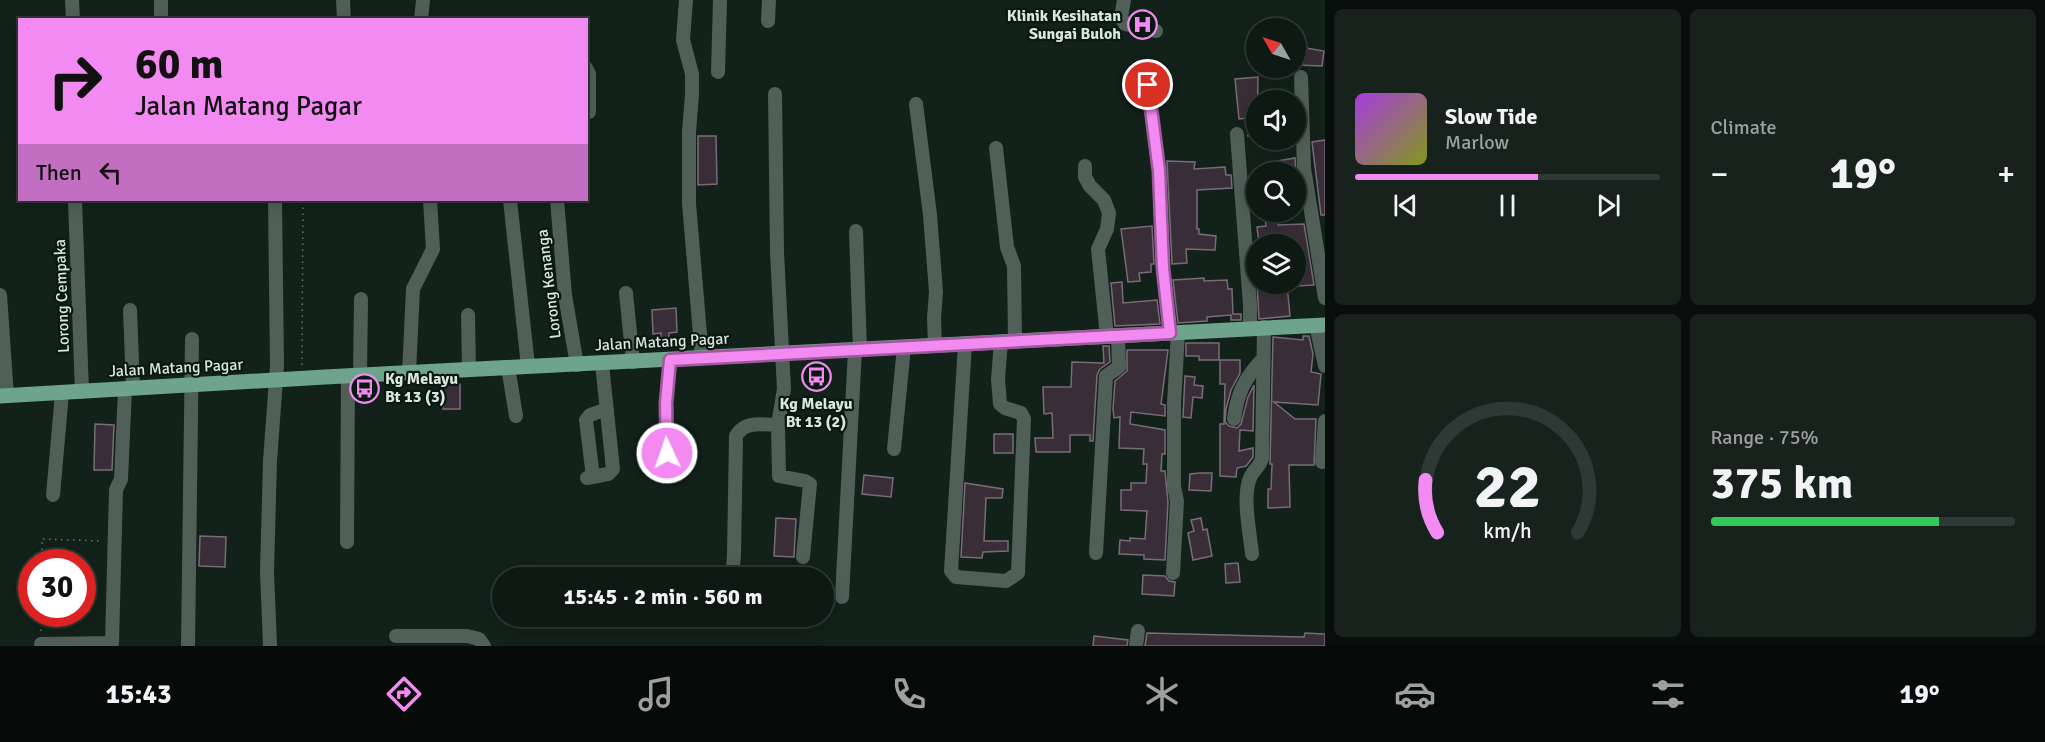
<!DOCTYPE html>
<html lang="en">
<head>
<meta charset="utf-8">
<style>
	:root { --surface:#0e1914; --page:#17221d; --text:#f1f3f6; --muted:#9ba0a0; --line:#2e3834; --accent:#f38af2 }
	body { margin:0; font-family:Signika,sans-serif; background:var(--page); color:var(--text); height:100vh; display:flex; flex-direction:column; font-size:22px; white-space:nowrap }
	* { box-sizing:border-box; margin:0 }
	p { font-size:20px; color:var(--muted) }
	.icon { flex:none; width:33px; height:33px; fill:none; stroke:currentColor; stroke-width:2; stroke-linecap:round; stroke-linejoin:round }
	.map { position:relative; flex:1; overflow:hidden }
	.sheet { display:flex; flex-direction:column; gap:9px; padding:9px; background:#080e0b; width:720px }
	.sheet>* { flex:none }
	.hud { position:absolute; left:18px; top:18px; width:570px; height:183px; border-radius:0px; box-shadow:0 3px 15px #0003,0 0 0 2px var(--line); background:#f38af2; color:#111; overflow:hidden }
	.needle { width:39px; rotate:309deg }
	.buttons { position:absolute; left:1246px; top:18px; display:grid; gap:12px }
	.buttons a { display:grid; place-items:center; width:60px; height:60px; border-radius:50%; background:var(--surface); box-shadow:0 3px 15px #0003,0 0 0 2px var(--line); font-size:30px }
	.speed { position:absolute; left:18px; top:549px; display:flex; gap:12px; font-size:30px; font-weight:700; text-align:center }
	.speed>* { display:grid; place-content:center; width:78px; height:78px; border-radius:50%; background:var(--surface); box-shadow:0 3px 15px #0003,0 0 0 2px var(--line); line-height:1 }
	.speed .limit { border:9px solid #d22; background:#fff; color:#111 }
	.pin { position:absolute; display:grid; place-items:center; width:51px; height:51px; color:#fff; margin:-26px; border:3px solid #fff; border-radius:50%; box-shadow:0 2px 6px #0007 }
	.me { position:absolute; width:66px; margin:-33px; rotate:357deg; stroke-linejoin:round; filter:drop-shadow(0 0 4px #0008) }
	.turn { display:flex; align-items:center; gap:21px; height:126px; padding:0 18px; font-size:27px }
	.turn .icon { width:78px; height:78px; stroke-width:2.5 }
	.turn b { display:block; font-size:42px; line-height:51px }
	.then { display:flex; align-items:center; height:57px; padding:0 18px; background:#0003; gap:12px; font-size:22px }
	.big { font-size:45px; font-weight:800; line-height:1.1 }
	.sheet .card { flex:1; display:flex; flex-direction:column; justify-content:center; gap:9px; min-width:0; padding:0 21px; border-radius:9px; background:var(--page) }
	.sheet .dial { align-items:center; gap:0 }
	.dial svg { height:156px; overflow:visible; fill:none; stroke:var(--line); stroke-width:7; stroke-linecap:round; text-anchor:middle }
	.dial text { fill:var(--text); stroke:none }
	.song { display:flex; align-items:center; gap:18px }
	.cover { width:72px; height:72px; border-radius:9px; background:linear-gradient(135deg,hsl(280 70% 55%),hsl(70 70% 35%)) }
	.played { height:6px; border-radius:3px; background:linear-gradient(90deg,var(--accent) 60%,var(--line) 60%) }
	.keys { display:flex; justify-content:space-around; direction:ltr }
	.heat { display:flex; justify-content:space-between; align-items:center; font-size:33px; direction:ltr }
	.charge { height:9px; border-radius:4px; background:linear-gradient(90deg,#34c759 75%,var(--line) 0) }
	.sheet .tiles { flex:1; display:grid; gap:9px; grid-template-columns:repeat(2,1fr) }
	.trip { position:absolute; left:492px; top:567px; width:342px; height:60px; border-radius:30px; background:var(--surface); box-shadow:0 3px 15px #0003,0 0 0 2px var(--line); font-weight:800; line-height:60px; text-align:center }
	.menu { display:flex; height:96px; justify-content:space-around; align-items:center; background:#060a08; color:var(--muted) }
	.menu .icon { width:42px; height:42px }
	.menu .active { color:var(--accent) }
	.menu b { font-size:27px; color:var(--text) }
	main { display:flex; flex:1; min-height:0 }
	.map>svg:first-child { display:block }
</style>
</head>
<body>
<main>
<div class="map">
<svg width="1325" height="646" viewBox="0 0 1325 646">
	<rect width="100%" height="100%" fill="#12211a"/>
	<path fill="#392d38" stroke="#796c78" stroke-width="1.5" d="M1306,48L1324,51L1322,66L1296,65V50Z
		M1258,77L1257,136H1248L1247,118L1239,119L1235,79Z
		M698,136H716L717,184L698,185Z
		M1325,140V215H1321L1312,142Z
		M1295,158L1296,172H1279L1277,161Z
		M1167,161L1195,162L1194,169L1225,167L1226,175H1231L1232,188L1197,190V229H1199V234L1216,236L1215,250L1186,249L1187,263L1172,264Z
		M1264,212H1277L1278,225L1304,224L1314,285L1296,286V244H1259L1257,227L1266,226Z
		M1152,226L1154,264H1151V272L1139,273L1140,281L1128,282L1121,229Z
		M1204,278V281L1227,280L1228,289H1232L1233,314H1241V320H1231V315L1207,317V321L1178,323L1173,280Z
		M1122,282L1123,303L1157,300L1160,324L1115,326L1111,283Z
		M1257,284H1287L1290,316L1259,319Z
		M676,308L677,332L669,333V339H661V333L653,334L652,310Z
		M1303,336H1309L1313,354L1311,372L1321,374L1318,405L1274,402L1295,419H1316L1314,465H1289L1290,507L1268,508V489H1271L1272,464H1270L1273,337L1303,340Z
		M1186,343H1219V360H1199V356H1186Z
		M1103,346H1109L1110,362L1100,369L1097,375L1093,441H1090V435H1070V452H1036L1035,438H1053L1052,413L1044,414L1043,387H1071L1072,362L1104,363Z
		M1127,350H1168L1161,404L1165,405V416L1131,412L1130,424L1165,430V454H1162L1161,471H1165L1168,502L1165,560L1144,559V555L1119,554L1120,540L1130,541V538L1145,539L1147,511L1121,510V490H1131V483H1146L1147,464H1143L1144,449L1119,448L1120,417L1114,418L1113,409L1115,381L1127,371Z
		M1220,360H1240V373L1231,390L1226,409L1225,422L1229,426L1237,428L1241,424L1248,397L1254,385L1253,431L1240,430L1239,451L1253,448V457L1246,466L1237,468L1236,477L1220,476V424H1224L1225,384H1220Z
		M1185,376L1195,377L1194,385L1203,386L1202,398L1193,397L1191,418L1183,417Z
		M443,384H460V409H443Z
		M95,424L114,425L112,470H94Z
		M994,434H1013V453H994Z
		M1200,473H1212L1211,491L1189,490L1190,474Z
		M864,475L893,478L891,497L862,494Z
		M965,483L1003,489L1002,498H986L984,541H1008V551L983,552L982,558L961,557Z
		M776,518L796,519L794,557L774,556Z
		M1201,518L1203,530L1207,529L1212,556L1193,560L1188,533L1194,531L1191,520Z
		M200,536L226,537L225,567L199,566Z
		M1238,563L1240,582L1226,583L1225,564Z
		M1143,575L1165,576L1169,581L1175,582L1174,596L1142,594Z
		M1147,633L1304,637L1305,633L1325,634V646H1145Z
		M1094,636L1128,640L1127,646H1093Z"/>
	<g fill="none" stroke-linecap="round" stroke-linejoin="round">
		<path stroke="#697670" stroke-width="1.5" stroke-dasharray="1.5 4.5" stroke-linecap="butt" d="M302,365L303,200
			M42,562V539L102,541
			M41,631L42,614"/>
		<path stroke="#506058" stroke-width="14" d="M72,0L73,20
			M343,0L344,20
			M686,0L683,40L692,74V94L689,132V203L702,358
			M1124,0L1121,17L1125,24L1156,31
			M161,20V0
			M421,20L423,0
			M768,21L769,0
			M586,68L589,74V112
			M718,72L720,0
			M1301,77L1304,168L1325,298
			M1148,85L1159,171L1163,268L1170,333
			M775,94L777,252L784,389L778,425L779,476L805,481L810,484L803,557
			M916,104L930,215L936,292L934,318L935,345
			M1237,134L1250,305V328
			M996,148L1007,247L1014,266L1015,341
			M1085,166V177L1090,186L1104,200L1109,213L1107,229L1098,249L1107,336
			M75,200L82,392
			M510,200L528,366
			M557,200L565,295L577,365
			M856,231L860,350
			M626,293L633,362
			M0,295L7,396
			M130,310L133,388
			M468,315L469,369
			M1316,325L1325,366
			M965,344L951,571L956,577L1006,581L1018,573L1024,419L1021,413L1005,408L1000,404L998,379L1001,342
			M508,367L516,416
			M409,373L413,289L433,249L430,200
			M360,376L361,299
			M1234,419C1237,394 1245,377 1263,359
			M894,449L904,347
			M667,453L666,403L670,360
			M1322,462L1325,421
			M593,477L586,420L590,415L607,409
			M587,478L608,474L613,469L602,364
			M53,495L62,393
			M347,542L348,376
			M1096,553L1106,376L1119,367L1118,335
			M1252,554C1250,533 1242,497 1250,478C1253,470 1260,467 1262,458L1264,327
			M732,573L753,572
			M1173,573L1177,501L1174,486V404L1178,332
			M732,578L734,555L736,436C745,420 763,425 778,425
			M842,597L855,350
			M396,636H467L479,639L484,646
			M41,644L112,643L116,490L121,479L125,389
			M188,646L192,339
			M270,646L267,572L270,461L277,366L275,200
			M1136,646L1138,631"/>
		<path stroke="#6da48b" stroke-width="15" d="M0,396L325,377L1325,325"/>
	</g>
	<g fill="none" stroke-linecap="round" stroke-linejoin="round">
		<defs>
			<path id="route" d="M667,453L666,403L670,360L1170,333L1163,268L1159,171L1148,85"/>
		</defs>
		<use href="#route" stroke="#9e5a9d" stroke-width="15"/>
		<use href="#route" stroke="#f38af2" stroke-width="10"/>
	</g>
	<defs>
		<symbol id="hospital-ring" viewBox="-11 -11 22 22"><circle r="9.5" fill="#091811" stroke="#f38af2" stroke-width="1.5"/><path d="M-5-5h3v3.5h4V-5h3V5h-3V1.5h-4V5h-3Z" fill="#f38af2"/></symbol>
		<symbol id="bus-ring" viewBox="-11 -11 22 22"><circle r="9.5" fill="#091811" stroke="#f38af2" stroke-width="1.5"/><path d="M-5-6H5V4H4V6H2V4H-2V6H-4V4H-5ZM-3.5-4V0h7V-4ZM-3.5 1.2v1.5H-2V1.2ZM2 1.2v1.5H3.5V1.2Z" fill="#f38af2"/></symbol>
	</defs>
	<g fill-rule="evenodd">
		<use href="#hospital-ring" x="1126" y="8" width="33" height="33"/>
		<use href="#bus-ring" x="800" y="360" width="33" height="33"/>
		<use href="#bus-ring" x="348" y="372" width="33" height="33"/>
	</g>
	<g text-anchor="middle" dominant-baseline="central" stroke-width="4.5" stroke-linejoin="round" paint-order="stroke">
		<g font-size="16" font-weight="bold" fill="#dce6e1" stroke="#091811" text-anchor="end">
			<text x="1121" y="16">Klinik Kesihatan<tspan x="1121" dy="18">Sungai Buloh</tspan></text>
			<text x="385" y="379" text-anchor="start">Kg Melayu<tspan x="385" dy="18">Bt 13 (3)</tspan></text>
			<text x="816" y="404" text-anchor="middle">Kg Melayu<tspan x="816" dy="18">Bt 13 (2)</tspan></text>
		</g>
		<g font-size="16" fill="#dce6e1" stroke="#091811">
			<text transform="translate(549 284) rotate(-97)">Lorong Kenanga</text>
			<text transform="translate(62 296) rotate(-92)">Lorong Cempaka</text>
			<text transform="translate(662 342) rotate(-3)">Jalan Matang Pagar</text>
			<text transform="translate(176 368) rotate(-3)">Jalan Matang Pagar</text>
		</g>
	</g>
</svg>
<div class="buttons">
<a><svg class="needle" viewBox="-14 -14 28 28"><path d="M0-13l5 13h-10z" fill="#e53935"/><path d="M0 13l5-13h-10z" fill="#9ba0a0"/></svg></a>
<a><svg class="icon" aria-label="sound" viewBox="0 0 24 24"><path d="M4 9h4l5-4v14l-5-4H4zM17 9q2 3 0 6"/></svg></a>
<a><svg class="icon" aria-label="search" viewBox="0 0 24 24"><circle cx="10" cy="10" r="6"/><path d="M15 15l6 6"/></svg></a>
<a><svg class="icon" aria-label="layers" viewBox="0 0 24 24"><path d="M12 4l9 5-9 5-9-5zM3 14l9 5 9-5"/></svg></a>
</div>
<div class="speed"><div class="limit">30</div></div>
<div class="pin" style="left:1148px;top:85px;background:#d93025"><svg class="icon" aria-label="arrive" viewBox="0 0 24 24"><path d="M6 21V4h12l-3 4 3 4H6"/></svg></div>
<svg class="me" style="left:667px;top:453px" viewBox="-20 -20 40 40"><circle r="17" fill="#f38af2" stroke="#fff" stroke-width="3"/><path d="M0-11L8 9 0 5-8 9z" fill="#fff"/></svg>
<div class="trip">15:45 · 2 min · 560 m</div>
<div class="hud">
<div class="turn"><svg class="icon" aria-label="right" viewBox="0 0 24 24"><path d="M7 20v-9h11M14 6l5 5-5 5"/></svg><div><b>60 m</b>Jalan Matang Pagar</div></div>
<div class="then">Then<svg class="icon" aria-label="left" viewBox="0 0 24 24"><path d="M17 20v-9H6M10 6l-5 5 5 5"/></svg></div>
</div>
</div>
<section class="sheet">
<div class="tiles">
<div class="card">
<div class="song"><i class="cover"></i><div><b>Slow Tide</b><p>Marlow</p></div></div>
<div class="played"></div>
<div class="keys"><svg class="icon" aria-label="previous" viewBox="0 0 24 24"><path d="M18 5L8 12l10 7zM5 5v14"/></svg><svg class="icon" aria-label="pause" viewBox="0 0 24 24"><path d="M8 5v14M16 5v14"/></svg><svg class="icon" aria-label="next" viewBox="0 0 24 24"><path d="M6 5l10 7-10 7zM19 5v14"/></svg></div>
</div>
<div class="card"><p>Climate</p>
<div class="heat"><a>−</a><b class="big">19°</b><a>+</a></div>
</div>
<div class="card dial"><svg viewBox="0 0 100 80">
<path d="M14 69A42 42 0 1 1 86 69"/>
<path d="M14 69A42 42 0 0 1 8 42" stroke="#f38af2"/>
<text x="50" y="56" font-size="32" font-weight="700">22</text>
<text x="50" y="72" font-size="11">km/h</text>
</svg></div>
<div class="card"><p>Range · 75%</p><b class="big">375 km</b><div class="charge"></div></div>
</div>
</section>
</main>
<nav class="menu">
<b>15:43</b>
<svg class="icon active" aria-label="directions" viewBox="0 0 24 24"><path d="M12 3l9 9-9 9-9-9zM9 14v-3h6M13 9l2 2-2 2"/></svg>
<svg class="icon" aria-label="music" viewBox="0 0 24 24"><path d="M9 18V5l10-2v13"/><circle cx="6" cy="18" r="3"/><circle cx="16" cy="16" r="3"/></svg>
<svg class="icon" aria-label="phone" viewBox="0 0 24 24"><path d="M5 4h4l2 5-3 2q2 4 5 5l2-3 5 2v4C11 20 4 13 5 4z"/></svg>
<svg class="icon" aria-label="climate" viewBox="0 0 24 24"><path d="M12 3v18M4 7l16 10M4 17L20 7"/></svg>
<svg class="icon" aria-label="car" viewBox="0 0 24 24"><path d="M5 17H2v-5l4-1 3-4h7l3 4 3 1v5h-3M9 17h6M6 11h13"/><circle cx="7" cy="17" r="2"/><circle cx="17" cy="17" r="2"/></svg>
<svg class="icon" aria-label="filters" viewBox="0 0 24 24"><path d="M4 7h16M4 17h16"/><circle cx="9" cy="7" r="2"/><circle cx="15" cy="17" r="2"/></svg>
<b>19°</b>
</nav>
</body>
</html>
